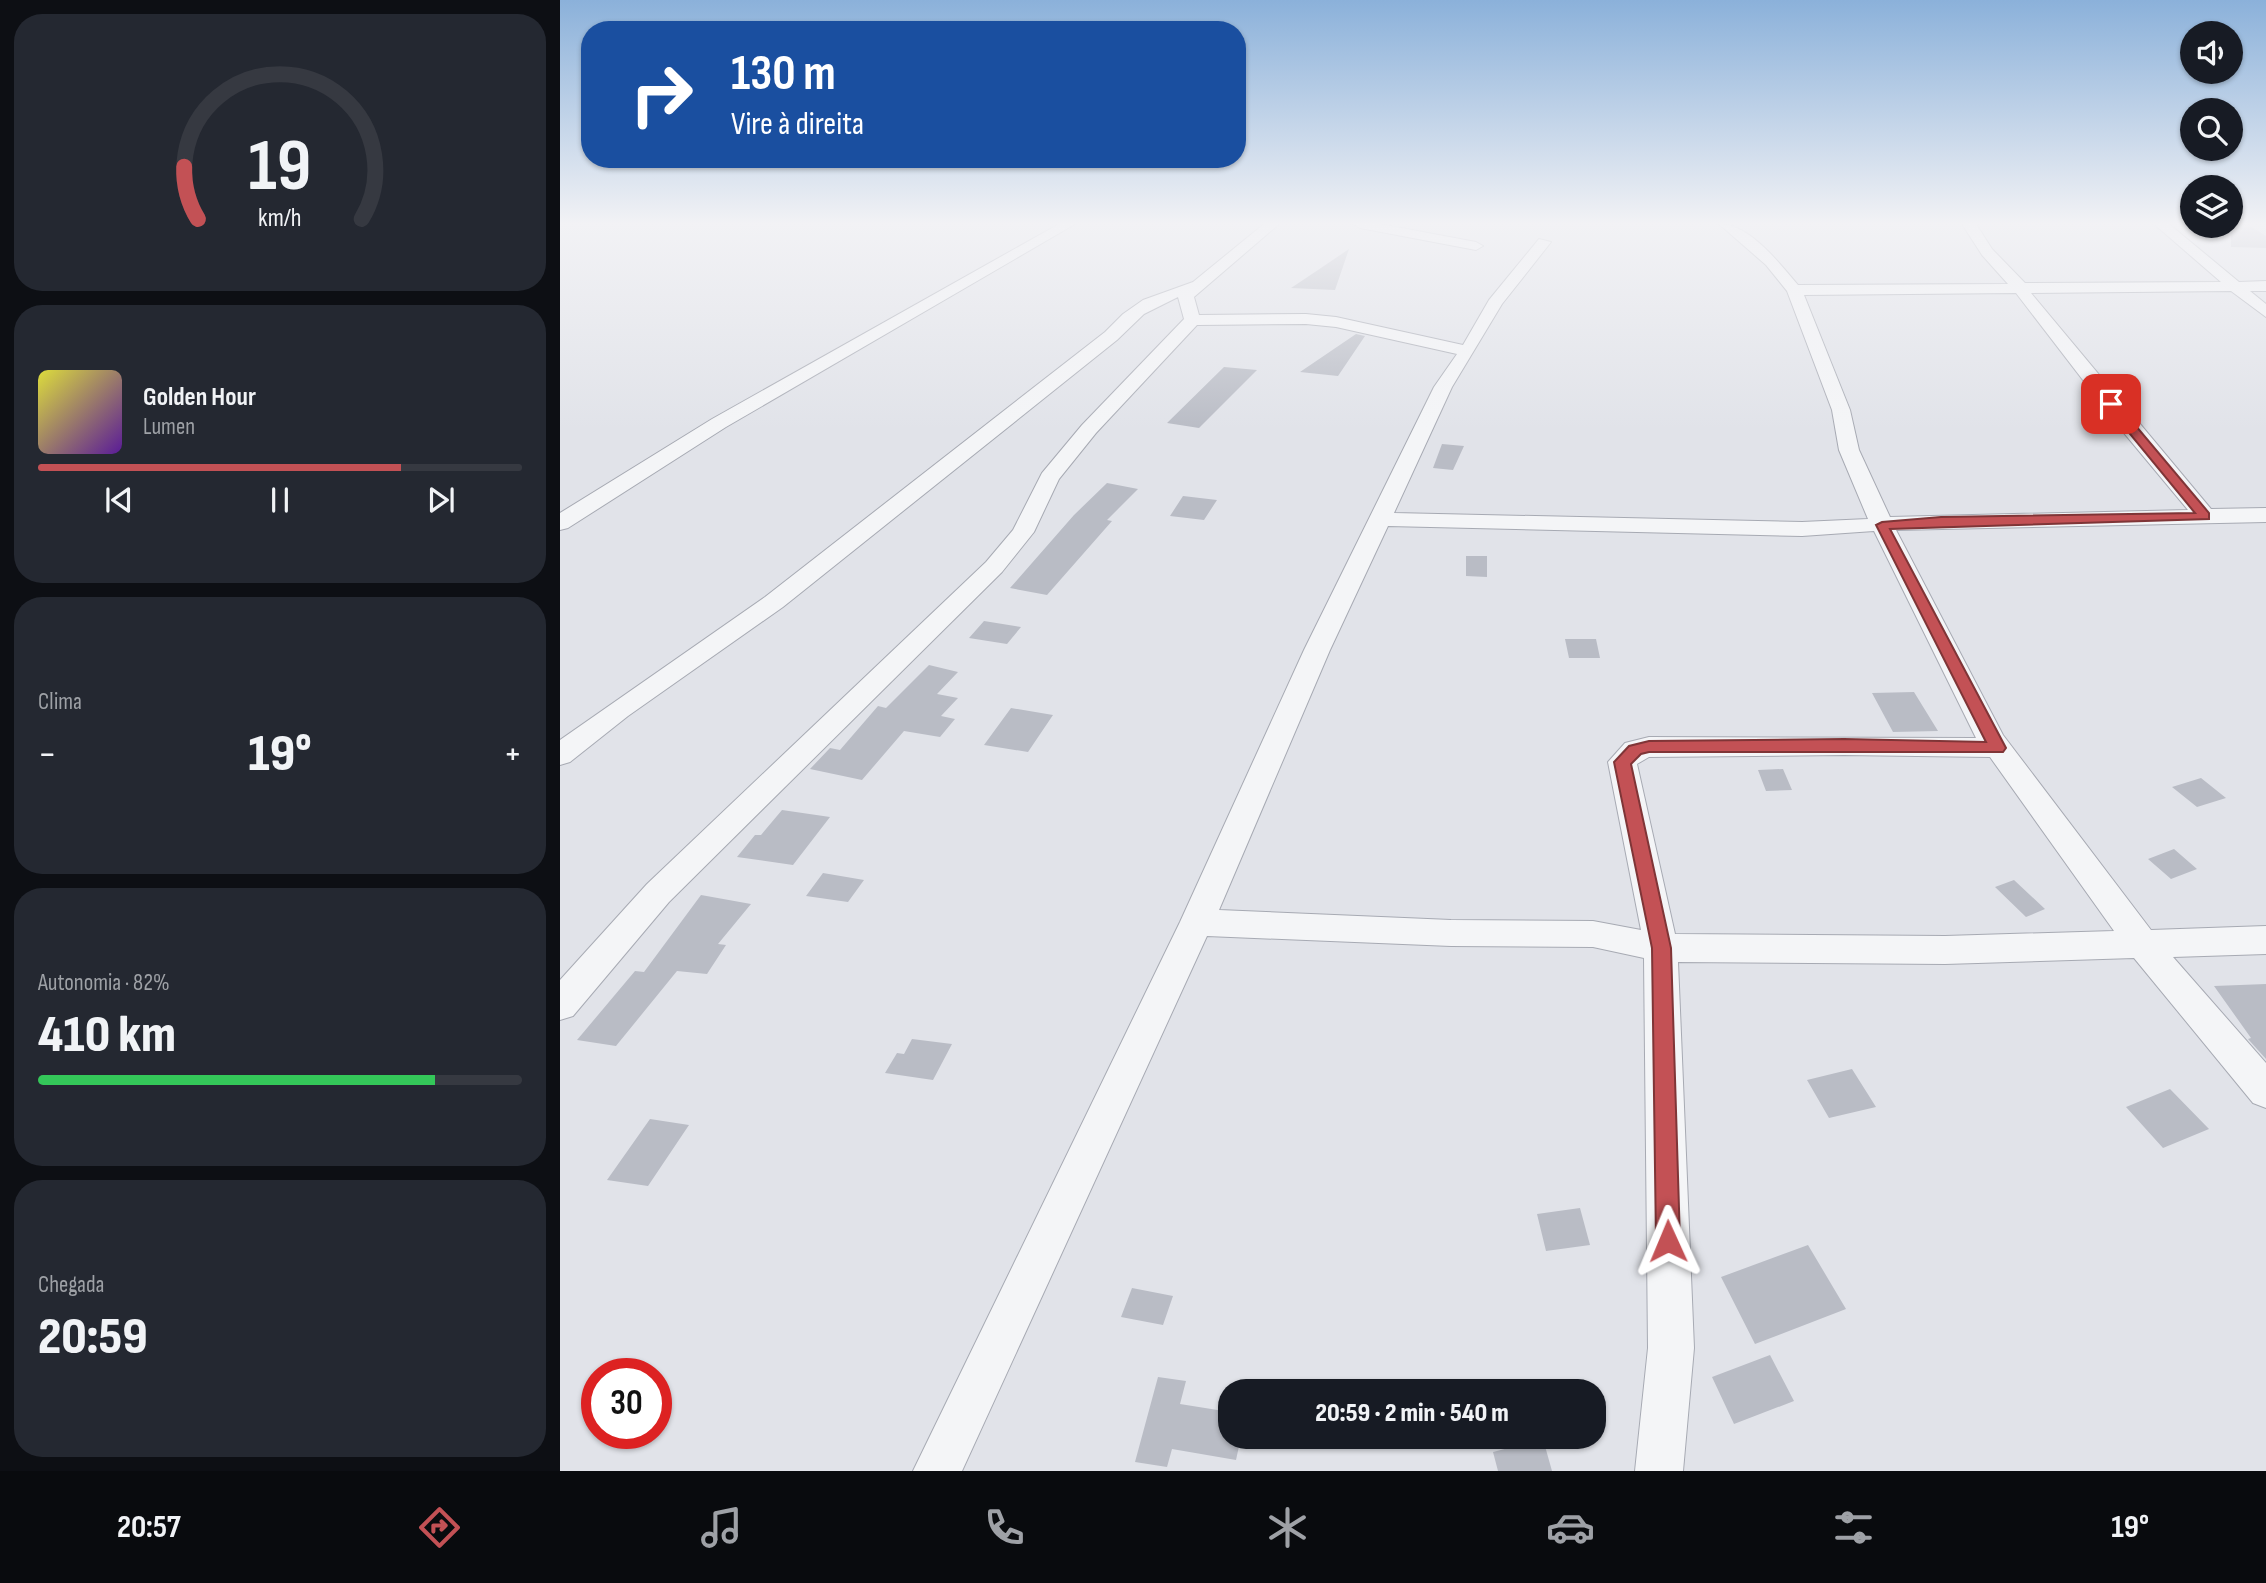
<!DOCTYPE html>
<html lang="pt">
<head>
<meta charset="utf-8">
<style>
	:root { --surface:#171b24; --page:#242831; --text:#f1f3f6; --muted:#9ea1a6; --line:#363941; --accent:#c35155 }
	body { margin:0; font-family:"Sofia Sans Condensed",sans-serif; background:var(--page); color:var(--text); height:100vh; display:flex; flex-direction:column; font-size:26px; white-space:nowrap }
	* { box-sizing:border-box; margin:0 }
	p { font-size:23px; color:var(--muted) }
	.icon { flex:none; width:38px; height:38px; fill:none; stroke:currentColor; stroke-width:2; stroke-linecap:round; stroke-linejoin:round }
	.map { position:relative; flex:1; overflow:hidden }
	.details { display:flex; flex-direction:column; gap:14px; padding:14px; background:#0d0f14; width:560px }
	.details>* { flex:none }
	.banner { position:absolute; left:21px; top:21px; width:665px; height:147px; border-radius:28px; box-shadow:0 2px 5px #0004; background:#1a4fa0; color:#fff; overflow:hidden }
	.tools { position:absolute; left:1620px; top:21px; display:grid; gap:14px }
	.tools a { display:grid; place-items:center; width:63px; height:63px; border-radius:50%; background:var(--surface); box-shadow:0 2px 5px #0004; font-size:35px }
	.speed { position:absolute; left:21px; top:1358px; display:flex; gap:14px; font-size:35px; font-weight:700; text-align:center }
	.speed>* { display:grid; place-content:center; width:91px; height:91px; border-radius:50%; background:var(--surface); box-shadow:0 2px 5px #0004; line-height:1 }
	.speed .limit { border:10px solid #d22; background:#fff; color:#111 }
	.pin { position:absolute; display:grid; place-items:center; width:60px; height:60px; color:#fff; margin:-30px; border-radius:14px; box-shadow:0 4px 10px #0006 }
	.me { position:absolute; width:77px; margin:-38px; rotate:359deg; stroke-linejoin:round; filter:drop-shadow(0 0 5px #0008) }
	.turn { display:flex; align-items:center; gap:24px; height:147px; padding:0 35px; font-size:32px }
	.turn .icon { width:91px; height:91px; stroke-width:2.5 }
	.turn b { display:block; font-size:49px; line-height:60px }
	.big { font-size:52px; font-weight:800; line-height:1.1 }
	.details .card { flex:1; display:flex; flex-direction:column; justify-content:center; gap:10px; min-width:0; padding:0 24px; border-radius:28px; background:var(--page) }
	.details .dial { align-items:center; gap:0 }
	.dial svg { height:182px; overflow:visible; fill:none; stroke:var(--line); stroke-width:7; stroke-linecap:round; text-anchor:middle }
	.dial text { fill:var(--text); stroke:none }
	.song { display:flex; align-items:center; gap:21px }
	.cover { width:84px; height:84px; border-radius:10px; background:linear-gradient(135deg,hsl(60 70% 55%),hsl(270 70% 35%)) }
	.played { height:7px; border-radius:4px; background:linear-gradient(90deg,var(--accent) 75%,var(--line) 75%) }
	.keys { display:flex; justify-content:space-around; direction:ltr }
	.heat { display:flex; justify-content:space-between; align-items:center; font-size:38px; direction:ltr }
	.charge { height:10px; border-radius:5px; background:linear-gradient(90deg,#34c759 82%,var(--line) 0) }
	.trip { position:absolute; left:658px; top:1379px; width:388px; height:70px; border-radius:28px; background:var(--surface); box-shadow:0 2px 5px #0004; font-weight:800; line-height:70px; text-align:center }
	.tab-bar { display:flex; height:112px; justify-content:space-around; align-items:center; background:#090b0e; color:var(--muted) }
	.tab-bar .icon { width:49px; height:49px }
	.tab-bar .selected { color:var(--accent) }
	.tab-bar b { font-size:32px; color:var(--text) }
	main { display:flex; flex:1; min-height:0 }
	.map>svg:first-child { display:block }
</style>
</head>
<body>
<main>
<section class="details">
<div class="card dial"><svg viewBox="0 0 100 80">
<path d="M14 69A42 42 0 1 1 86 69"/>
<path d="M14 69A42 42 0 0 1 8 46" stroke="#c35155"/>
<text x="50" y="56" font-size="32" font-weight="700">19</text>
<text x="50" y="72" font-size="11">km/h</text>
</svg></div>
<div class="card">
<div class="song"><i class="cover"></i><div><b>Golden Hour</b><p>Lumen</p></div></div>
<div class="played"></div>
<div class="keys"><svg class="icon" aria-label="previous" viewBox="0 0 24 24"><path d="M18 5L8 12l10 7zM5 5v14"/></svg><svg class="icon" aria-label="pause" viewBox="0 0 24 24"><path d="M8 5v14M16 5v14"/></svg><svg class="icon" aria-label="next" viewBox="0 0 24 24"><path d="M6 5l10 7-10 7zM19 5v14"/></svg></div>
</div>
<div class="card"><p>Clima</p>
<div class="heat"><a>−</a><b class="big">19°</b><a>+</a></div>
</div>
<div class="card"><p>Autonomia · 82%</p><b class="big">410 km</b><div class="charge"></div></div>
<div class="card"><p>Chegada</p><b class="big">20:59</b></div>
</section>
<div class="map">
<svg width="1706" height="1471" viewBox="0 0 1706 1471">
	<rect width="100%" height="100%" fill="#e1e3e9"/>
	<path fill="#b9bcc5" d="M1671,224H1687L1706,236V248L1671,247Z
		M789,249L775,290L731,288L758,270Z
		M796,334L805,336L778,376L740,372Z
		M664,367L697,370L639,428L607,423Z
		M882,444L904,446L893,470L873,468Z
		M547,483L578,489L547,520L552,521L487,595L450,588L514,515Z
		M623,496L657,500L644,520L610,516Z
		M906,556H927V577L906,576Z
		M424,621L461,627L447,644L409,638Z
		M1005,639H1036L1040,658H1009Z
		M369,665L398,672L377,694L398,698L381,716L395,719L380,737L344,731L302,780L250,769L270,748L280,750L318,706L326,708Z
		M1354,692L1378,731L1333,732L1312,693Z
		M451,708L493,715L468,752L424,745Z
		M1223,769L1232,790L1206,791L1198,770Z
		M1641,778L1666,798L1637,807L1612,787Z
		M222,810L270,817L233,865L177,857L195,835H201Z
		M1614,849L1637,869L1611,879L1588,859Z
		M263,873L304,880L288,902L246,896Z
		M1454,880L1485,909L1466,917L1435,887Z
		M141,895L191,904L158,944L166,945L147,974L117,971L56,1046L17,1040L75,971L84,972Z
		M1706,984V1059L1688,1039L1691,1038L1654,986Z
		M352,1039L392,1044L373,1080L325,1073L337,1053L344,1054Z
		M1292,1069L1316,1107L1269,1118L1247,1080Z
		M1610,1089L1649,1129L1603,1148L1566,1107Z
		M90,1119L129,1125L88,1186L47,1180Z
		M1020,1208L1030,1245L986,1251L977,1214Z
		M1248,1245L1286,1309L1195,1344L1161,1277Z
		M572,1288L613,1296L603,1325L561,1317Z
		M1210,1355L1234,1401L1174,1424L1152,1377Z
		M598,1377L626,1381L620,1404L670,1412V1437H681L676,1460L612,1449L607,1467L575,1462Z
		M983,1439L992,1471H938L933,1452Z"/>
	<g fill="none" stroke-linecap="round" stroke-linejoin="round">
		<defs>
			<path id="street" d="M499,224H515L166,427L8,528L0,530V513L152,419Z
				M704,224H719L634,297L639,315L746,314L776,317L903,345L929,300L979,239L991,242L942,304L892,387L834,513L1242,522L1308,519L1279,450L1272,410L1227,291L1206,265L1159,224C1190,224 1219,263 1238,285L1448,284L1422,255L1402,224H1416L1432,249L1465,283L1661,282L1594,224H1609L1679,282L1706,281V291H1690L1706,304V317L1671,291L1471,293L1651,509L1706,508V522L1336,530L1443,735L1591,930L1706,926V954L1613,957L1706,1063V1108L1693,1103L1574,958L1385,964L1118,962L1134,1348L1123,1471H1075L1088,1348L1084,958L1033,947L891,946L647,936L402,1471H353L620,922L744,650L874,387L897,354L776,327L746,324L637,325L536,433L499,479L474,532L442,572L109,902L13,1016L0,1020V980L87,884L426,562L453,530L482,473L522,425L624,319L618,297L584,314L557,340L223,607L68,716L10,762L0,765V740L205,597L545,332L563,314L583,300L633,282ZM1456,293L1559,427L1628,510L1330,517L1299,450L1290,410L1244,295ZM828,526L1242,536L1314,531L1416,738L1089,737L1065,743L1048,762L1081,930L1033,921L891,920L659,910L770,650ZM1284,755L1430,757L1554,931L1385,936L1115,934L1077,764L1089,757Z
				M793,224H820L916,242L923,246L916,250L800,228Z"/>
		</defs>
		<use href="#street" stroke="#a7aab3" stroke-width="2"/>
		<use href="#street" fill="#f4f5f7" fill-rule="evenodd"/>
	</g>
	<linearGradient id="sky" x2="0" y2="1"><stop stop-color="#8bb1da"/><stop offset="0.52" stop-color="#f2f2f5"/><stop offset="1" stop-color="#f2f2f5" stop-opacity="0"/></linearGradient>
	<rect width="1706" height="430" fill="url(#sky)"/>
	<path fill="#c35155" stroke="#7f3537" stroke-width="2" d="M1547,401H1555L1649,513V519L1330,529L1446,748L1443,752H1089L1081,754L1071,764L1111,948L1120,1241L1117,1250L1108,1253L1100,1250L1096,1241L1092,948L1054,762L1069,746L1089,741L1284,739L1426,742L1316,525L1322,522L1381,517L1635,513L1547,406Z"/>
</svg>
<div class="tools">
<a><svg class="icon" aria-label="sound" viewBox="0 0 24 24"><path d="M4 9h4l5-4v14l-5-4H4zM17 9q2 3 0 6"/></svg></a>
<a><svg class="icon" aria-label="search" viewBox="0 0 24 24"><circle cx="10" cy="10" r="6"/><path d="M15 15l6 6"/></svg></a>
<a><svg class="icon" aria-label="layers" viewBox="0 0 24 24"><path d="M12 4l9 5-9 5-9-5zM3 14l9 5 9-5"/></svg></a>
</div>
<div class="speed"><div class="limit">30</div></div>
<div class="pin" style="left:1551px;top:404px;background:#d93025"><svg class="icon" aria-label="arrive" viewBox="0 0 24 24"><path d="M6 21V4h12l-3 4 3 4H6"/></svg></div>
<svg class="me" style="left:1108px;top:1241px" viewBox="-20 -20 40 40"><path d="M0-17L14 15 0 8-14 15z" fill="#c35155" stroke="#fff" stroke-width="4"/></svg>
<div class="trip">20:59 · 2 min · 540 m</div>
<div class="banner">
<div class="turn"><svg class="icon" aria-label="right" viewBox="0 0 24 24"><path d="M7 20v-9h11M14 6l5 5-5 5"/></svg><div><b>130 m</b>Vire à direita</div></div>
</div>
</div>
</main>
<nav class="tab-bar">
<b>20:57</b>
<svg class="icon selected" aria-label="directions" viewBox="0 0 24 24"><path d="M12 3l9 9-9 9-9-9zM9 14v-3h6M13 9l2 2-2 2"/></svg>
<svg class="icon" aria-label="music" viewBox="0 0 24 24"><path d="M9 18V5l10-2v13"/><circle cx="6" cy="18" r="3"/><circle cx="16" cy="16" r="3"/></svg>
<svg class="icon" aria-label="phone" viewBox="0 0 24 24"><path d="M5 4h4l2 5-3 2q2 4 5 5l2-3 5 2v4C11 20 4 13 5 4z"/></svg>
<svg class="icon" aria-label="climate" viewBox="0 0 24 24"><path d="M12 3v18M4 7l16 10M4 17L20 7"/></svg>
<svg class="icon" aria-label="car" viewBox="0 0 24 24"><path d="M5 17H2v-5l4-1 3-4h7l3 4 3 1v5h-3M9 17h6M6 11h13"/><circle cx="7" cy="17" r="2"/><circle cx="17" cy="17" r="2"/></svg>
<svg class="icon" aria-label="filters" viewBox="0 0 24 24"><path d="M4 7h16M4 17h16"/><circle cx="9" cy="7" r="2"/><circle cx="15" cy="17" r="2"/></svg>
<b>19°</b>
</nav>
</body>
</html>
